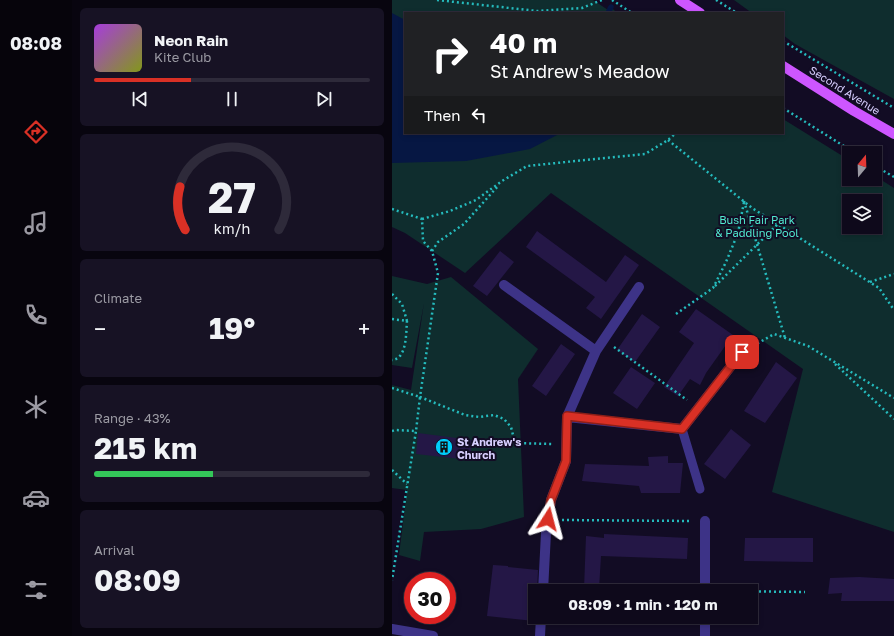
<!DOCTYPE html>
<html lang="en">
<head>
<meta charset="utf-8">
<style>
	:root { --surface:#0e091b; --page:#171224; --text:#f1f3f6; --muted:#9b9aa3; --line:#2e2a3a; --accent:#d93025 }
	body { margin:0; font-family:"Golos Text",sans-serif; background:var(--page); color:var(--text); height:100vh; display:flex; flex-direction:column; font-size:15px; white-space:nowrap }
	* { box-sizing:border-box; margin:0 }
	p { font-size:13px; color:var(--muted) }
	.icon { flex:none; width:22px; height:22px; fill:none; stroke:currentColor; stroke-width:2; stroke-linecap:round; stroke-linejoin:round }
	.map { position:relative; flex:1; overflow:hidden }
	.details { display:flex; flex-direction:column; gap:8px; padding:8px; background:#08050f; width:320px }
	.details>* { flex:none }
	.banner { position:absolute; left:12px; top:12px; width:380px; height:122px; border-radius:0px; box-shadow:0 2px 6px #0003,0 0 0 1px var(--line); background:#202124; color:#fff; overflow:hidden }
	.needle { width:26px; rotate:19deg }
	.fabs { position:absolute; left:450px; top:146px; display:grid; gap:8px }
	.fabs a { display:grid; place-items:center; width:40px; height:40px; border-radius:0px; background:var(--surface); box-shadow:0 2px 6px #0003,0 0 0 1px var(--line); font-size:20px }
	.speed { position:absolute; left:12px; top:572px; display:flex; gap:8px; font-size:20px; font-weight:700; text-align:center }
	.speed>* { display:grid; place-content:center; width:52px; height:52px; border-radius:50%; background:var(--surface); box-shadow:0 2px 6px #0003,0 0 0 1px var(--line); line-height:1 }
	.speed .limit { border:6px solid #d22; background:#fff; color:#111 }
	.pin { position:absolute; display:grid; place-items:center; width:34px; height:34px; color:#fff; margin:-17px; border-radius:8px; box-shadow:0 2px 6px #0006 }
	.me { position:absolute; width:44px; margin:-22px; rotate:9deg; stroke-linejoin:round; filter:drop-shadow(0 0 3px #0008) }
	.turn { display:flex; align-items:center; gap:14px; height:84px; padding:0 20px; font-size:18px }
	.turn .icon { width:52px; height:52px; stroke-width:2.5 }
	.turn b { display:block; font-size:28px; line-height:34px }
	.then { display:flex; align-items:center; height:38px; padding:0 20px; background:#0003; gap:8px; font-size:15px }
	.big { font-size:30px; font-weight:700; line-height:1.1 }
	.details .tile { flex:1; display:flex; flex-direction:column; justify-content:center; gap:6px; min-width:0; padding:0 14px; border-radius:6px; background:var(--page) }
	.details .dial { align-items:center; gap:0 }
	.dial svg { height:104px; overflow:visible; fill:none; stroke:var(--line); stroke-width:7; stroke-linecap:round; text-anchor:middle }
	.dial text { fill:var(--text); stroke:none }
	.song { display:flex; align-items:center; gap:12px }
	.cover { width:48px; height:48px; border-radius:6px; background:linear-gradient(135deg,hsl(280 70% 55%),hsl(70 70% 35%)) }
	.played { height:4px; border-radius:2px; background:linear-gradient(90deg,var(--accent) 35%,var(--line) 35%) }
	.keys { display:flex; justify-content:space-around; direction:ltr }
	.heat { display:flex; justify-content:space-between; align-items:center; font-size:22px; direction:ltr }
	.charge { height:6px; border-radius:3px; background:linear-gradient(90deg,#34c759 43%,var(--line) 0) }
	.trip { position:absolute; left:136px; top:584px; width:230px; height:40px; border-radius:0px; background:var(--surface); box-shadow:0 2px 6px #0003,0 0 0 1px var(--line); font-weight:700; line-height:40px; text-align:center }
	main { display:flex; flex:1; min-height:0 }
	.menu { display:flex; flex-direction:column; width:72px; justify-content:space-around; align-items:center; background:#06040b; color:var(--muted) }
	.menu .icon { width:28px; height:28px }
	.menu .active { color:var(--accent) }
	.menu b { font-size:18px; color:var(--text) }
	.map>svg:first-child { display:block }
</style>
</head>
<body>
<main>
<nav class="menu">
<b>08:08</b>
<svg class="icon active" aria-label="directions" viewBox="0 0 24 24"><path d="M12 3l9 9-9 9-9-9zM9 14v-3h6M13 9l2 2-2 2"/></svg>
<svg class="icon" aria-label="music" viewBox="0 0 24 24"><path d="M9 18V5l10-2v13"/><circle cx="6" cy="18" r="3"/><circle cx="16" cy="16" r="3"/></svg>
<svg class="icon" aria-label="phone" viewBox="0 0 24 24"><path d="M5 4h4l2 5-3 2q2 4 5 5l2-3 5 2v4C11 20 4 13 5 4z"/></svg>
<svg class="icon" aria-label="climate" viewBox="0 0 24 24"><path d="M12 3v18M4 7l16 10M4 17L20 7"/></svg>
<svg class="icon" aria-label="car" viewBox="0 0 24 24"><path d="M5 17H2v-5l4-1 3-4h7l3 4 3 1v5h-3M9 17h6M6 11h13"/><circle cx="7" cy="17" r="2"/><circle cx="17" cy="17" r="2"/></svg>
<svg class="icon" aria-label="filters" viewBox="0 0 24 24"><path d="M4 7h16M4 17h16"/><circle cx="9" cy="7" r="2"/><circle cx="15" cy="17" r="2"/></svg>
</nav>
<section class="details">
<div class="tile">
<div class="song"><i class="cover"></i><div><b>Neon Rain</b><p>Kite Club</p></div></div>
<div class="played"></div>
<div class="keys"><svg class="icon" aria-label="previous" viewBox="0 0 24 24"><path d="M18 5L8 12l10 7zM5 5v14"/></svg><svg class="icon" aria-label="pause" viewBox="0 0 24 24"><path d="M8 5v14M16 5v14"/></svg><svg class="icon" aria-label="next" viewBox="0 0 24 24"><path d="M6 5l10 7-10 7zM19 5v14"/></svg></div>
</div>
<div class="tile dial"><svg viewBox="0 0 100 80">
<path d="M14 69A42 42 0 1 1 86 69"/>
<path d="M14 69A42 42 0 0 1 10 36" stroke="#d93025"/>
<text x="50" y="56" font-size="32" font-weight="700">27</text>
<text x="50" y="72" font-size="11">km/h</text>
</svg></div>
<div class="tile"><p>Climate</p>
<div class="heat"><a>−</a><b class="big">19°</b><a>+</a></div>
</div>
<div class="tile"><p>Range · 43%</p><b class="big">215 km</b><div class="charge"></div></div>
<div class="tile"><p>Arrival</p><b class="big">08:09</b></div>
</section>
<div class="map">
<svg width="502" height="636" viewBox="0 0 502 636">
	<rect width="100%" height="100%" fill="#120c24"/>
	<path fill="#0f2d2e" fill-rule="evenodd" d="M0,0H201L216,10L219,7L225,13H13V133H391V119L457,160V179H483V176L502,188V532L380,492L411,369L159,193L73,273L13,233L0,227ZM457,201H483V227H457Z
		M342,0H502V99L403,44L391,35V13H360Z
		M0,276L35,284L59,277L146,349L126,379L132,517L89,529L32,532L28,561L7,555L15,490L0,488V385L19,390L32,303L20,368L0,365Z"/>
	<path fill="#061743" d="M0,13L13,20V133H169L138,149L74,161L0,163Z"/>
	<g fill="none" stroke-linecap="round" stroke-linejoin="round">
		<path stroke="#061743" stroke-width="5.5" d="M216,13L219,7"/>
	</g>
	<path fill="#241746" d="M145,231L214,282L233,255L247,265L209,319L194,308L203,297L134,247Z
		M108,251L122,262L95,296L81,286Z
		M304,309L341,335L314,373L308,385L298,379L286,396L272,387L302,343L287,332Z
		M250,314L268,327L243,362L225,350Z
		M169,344L183,354L154,396L140,386Z
		M384,362L405,378L373,423L352,411Z
		M239,367L263,383L245,409L221,393Z
		M339,429L359,445L333,479L312,464Z
		M26,433L80,440L78,460L24,454Z
		M276,456V463H291L288,493H249L247,486L190,481L193,464L257,466L256,457Z
		M212,534L296,538L295,559L209,556L207,589H192L194,536L212,538Z
		M353,538H421V562L352,561Z
		M101,565L116,566V567L146,570L145,591H143L142,621L95,616Z
		M467,577L502,579V601H449L450,593L436,594L438,578Z"/>
	<g fill="none" stroke-linecap="round" stroke-linejoin="round">
		<path stroke="#25bbbd" stroke-width="2.5" stroke-dasharray="2 3" stroke-linecap="butt" d="M45,0L145,11L190,8L210,0
			M220,0L240,13
			M324,0L345,13
			M391,41L502,108
			M391,108L463,153
			M276,140L360,208L487,288L502,310
			M483,166L502,177
			M352,201L393,338
			M0,209L30,219L31,241L40,251L46,273L28,397L73,415L87,417L102,415L112,419L119,427L123,443L160,444
			M30,219L58,211L84,200L110,181L135,166L253,154L276,140L284,133
			M40,251L46,242L72,224L106,186
			M478,282L502,274
			M323,286L386,224
			M0,294L10,304L15,321
			M284,314L321,288L334,262L346,233L352,202
			M0,319L15,321C14,333 15,359 0,360
			M361,346L382,334L416,346L502,398
			M222,347L295,400
			M443,364L502,419
			M0,388L28,397L24,431
			M0,431L3,430L24,431L0,580
			M0,470L15,484
			M170,520L299,521
			M165,588L300,590
			M327,591L413,592"/>
		<path stroke="#3d3387" stroke-width="9" d="M290,429L308,489"/>
		<path stroke="#3d3387" stroke-width="10" d="M112,285L204,351
			M175,417L204,351L247,287
			M313,521V591
			M151,591L154,533L159,500L174,461L175,417L290,429L350,352
			M313,617V636
			M0,629L41,636
			M148,636L149,617"/>
		<path stroke="#cd56ff" stroke-width="10" d="M288,0L308,13
			M391,66L462,111L502,134"/>
	</g>
	<g fill="none" stroke-linecap="round" stroke-linejoin="round">
		<defs>
			<path id="route" d="M156,519L159,500L174,461L175,416L290,429L350,352"/>
		</defs>
		<use href="#route" stroke="#8d1f18" stroke-width="10"/>
		<use href="#route" stroke="#d93025" stroke-width="7"/>
	</g>
	<defs>
		<symbol id="building-disc" viewBox="-11 -11 22 22"><circle r="9.5" fill="#00cdfa" stroke="#120c24"/><path d="M-4-6H4V6H1V3H-1V6H-4ZM-2.5-4.3h1.7v1.8h-1.7ZM.8-4.3h1.7v1.8H.8ZM-2.5-1h1.7V.8h-1.7ZM.8-1h1.7V.8H.8Z" fill="#111"/></symbol>
	</defs>
	<g fill-rule="evenodd">
		<use href="#building-disc" x="42" y="437" width="20" height="20"/>
	</g>
	<g text-anchor="middle" dominant-baseline="central" stroke-width="4" stroke-linejoin="round" paint-order="stroke">
		<g font-size="11" fill="#d8cfff" stroke="#120c24">
			<text transform="translate(453 90) rotate(32)">Second Avenue</text>
		</g>
		<g font-size="11" fill="#51e8ce" stroke="#120c24">
			<text x="365" y="219">Bush Fair Park<tspan x="365" dy="13">&amp; Paddling Pool</tspan></text>
		</g>
		<g font-size="11" font-weight="bold" fill="#d8cfff" stroke="#120c24" text-anchor="start">
			<text x="65" y="441">St Andrew's<tspan x="65" dy="13">Church</tspan></text>
		</g>
	</g>
</svg>
<div class="fabs">
<a><svg class="needle" viewBox="-14 -14 28 28"><path d="M0-13l5 13h-10z" fill="#e53935"/><path d="M0 13l5-13h-10z" fill="#9b9aa3"/></svg></a>
<a><svg class="icon" aria-label="layers" viewBox="0 0 24 24"><path d="M12 4l9 5-9 5-9-5zM3 14l9 5 9-5"/></svg></a>
</div>
<div class="speed"><div class="limit">30</div></div>
<div class="pin" style="left:350px;top:352px;background:#d93025"><svg class="icon" aria-label="arrive" viewBox="0 0 24 24"><path d="M6 21V4h12l-3 4 3 4H6"/></svg></div>
<svg class="me" style="left:156px;top:519px" viewBox="-20 -20 40 40"><path d="M0-17L14 15 0 8-14 15z" fill="#d93025" stroke="#fff" stroke-width="4"/></svg>
<div class="trip">08:09 · 1 min · 120 m</div>
<div class="banner">
<div class="turn"><svg class="icon" aria-label="right" viewBox="0 0 24 24"><path d="M7 20v-9h11M14 6l5 5-5 5"/></svg><div><b>40 m</b>St Andrew's Meadow</div></div>
<div class="then">Then<svg class="icon" aria-label="left" viewBox="0 0 24 24"><path d="M17 20v-9H6M10 6l-5 5 5 5"/></svg></div>
</div>
</div>
</main>
</body>
</html>
